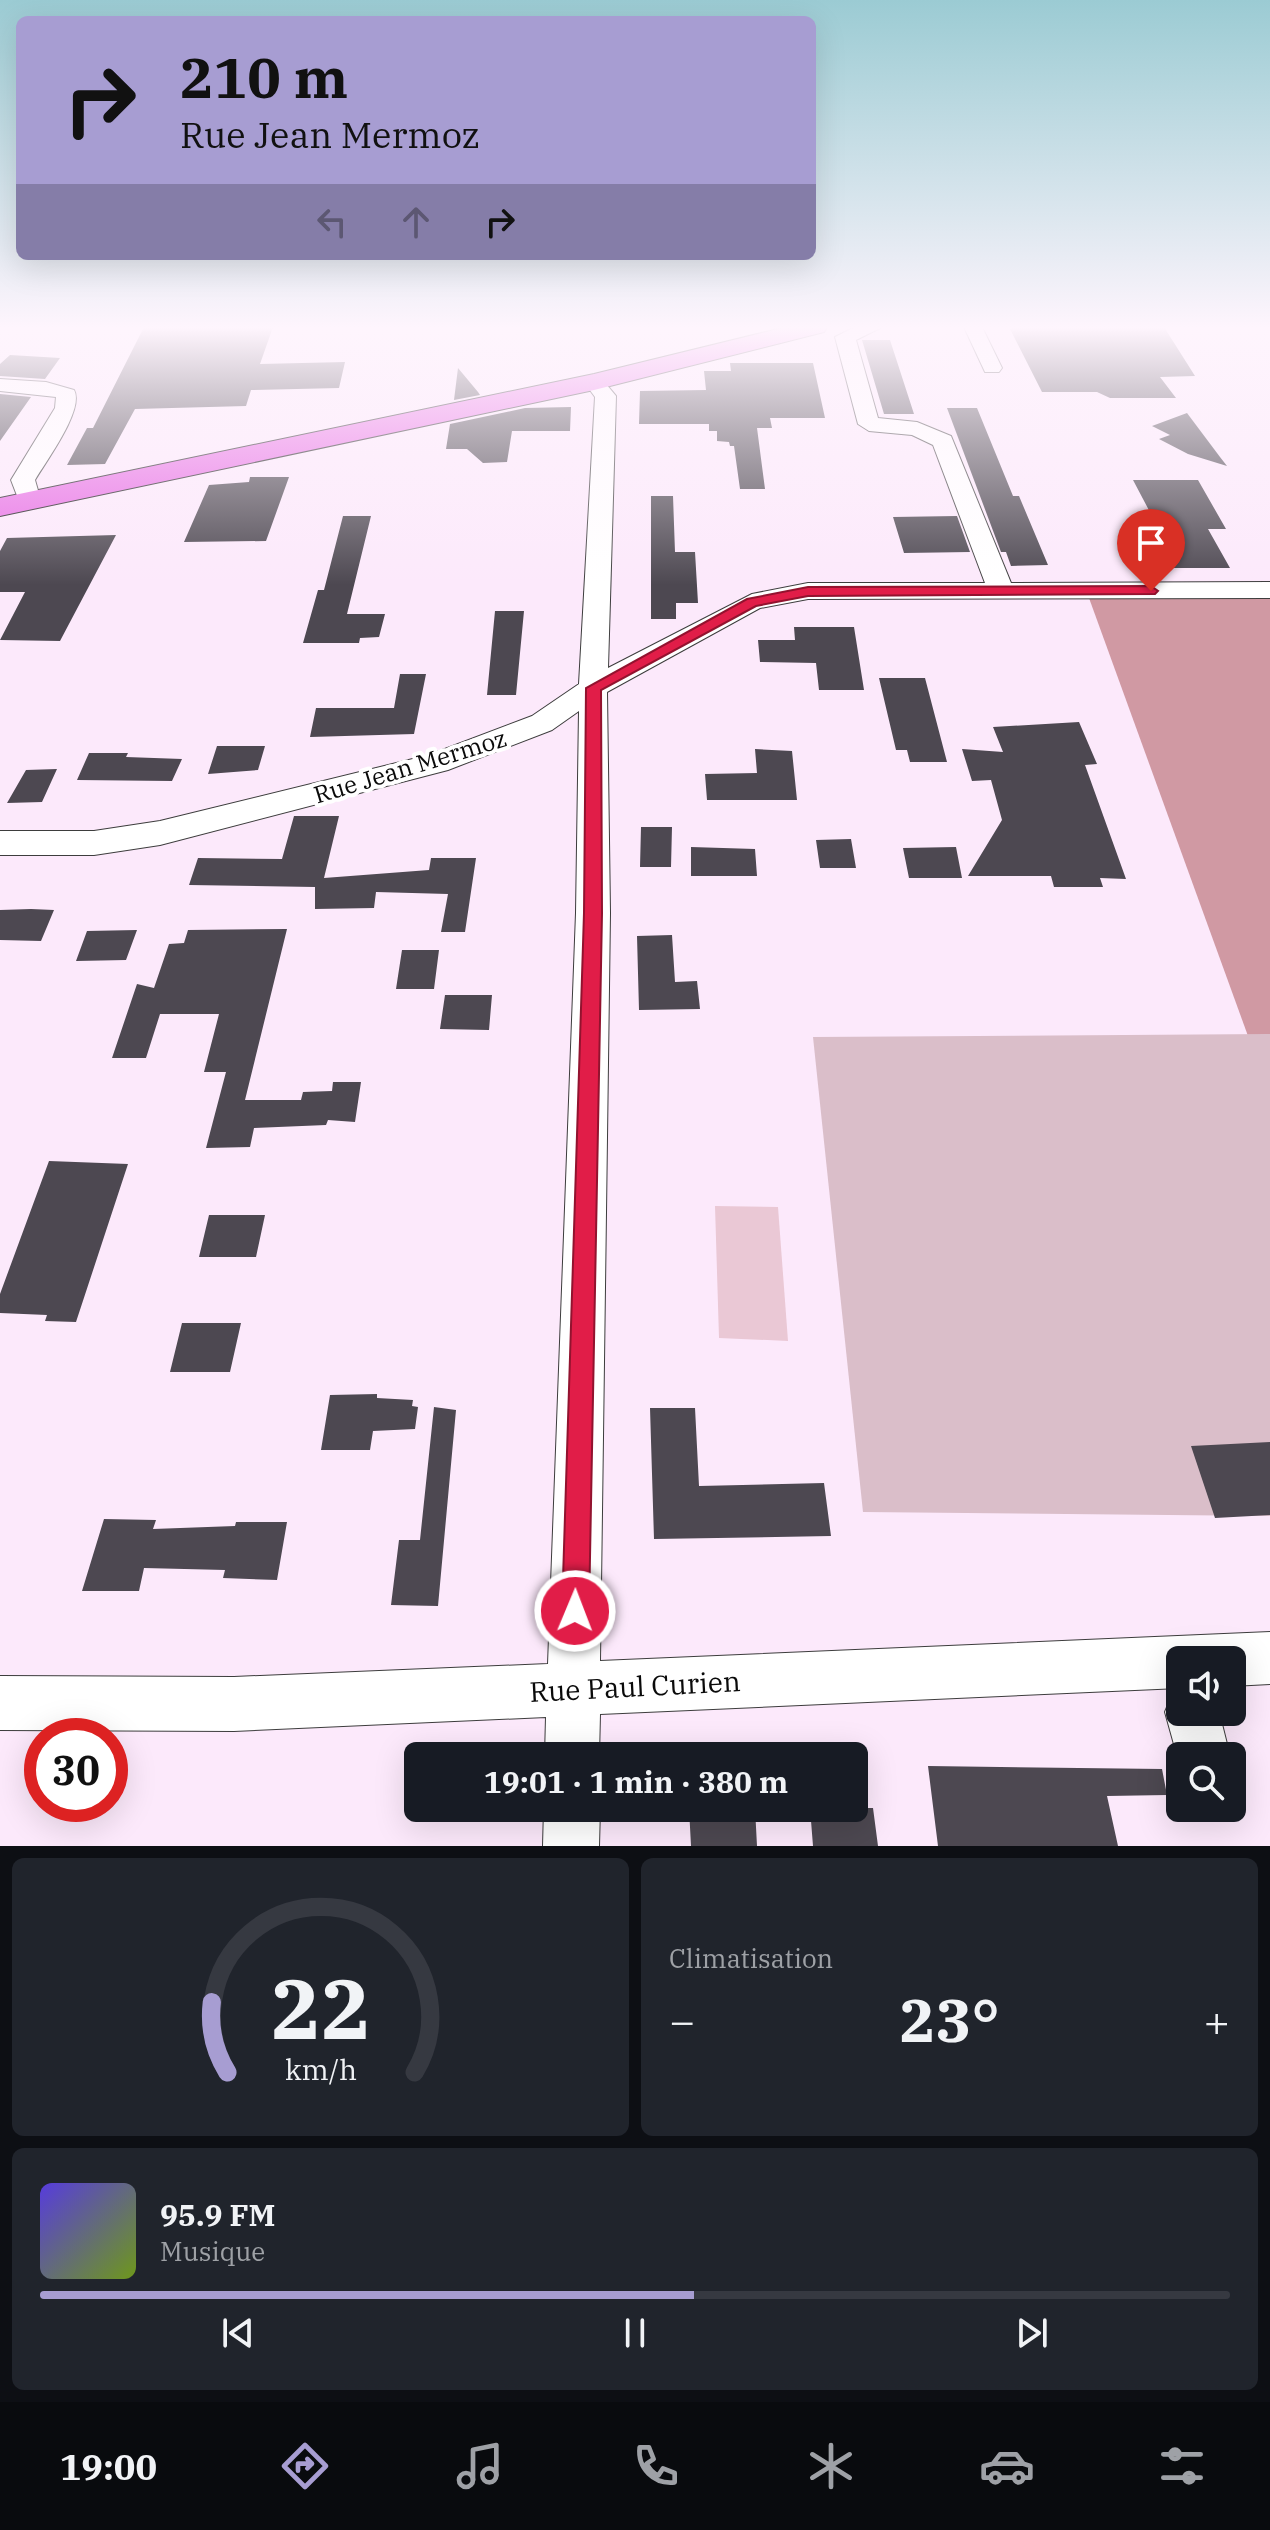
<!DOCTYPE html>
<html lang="fr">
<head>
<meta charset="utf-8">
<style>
	:root { --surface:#171b24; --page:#20242c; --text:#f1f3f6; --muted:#9ea1a6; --line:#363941; --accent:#a79dd2 }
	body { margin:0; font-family:"IBM Plex Serif",serif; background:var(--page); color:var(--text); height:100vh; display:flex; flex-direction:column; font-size:30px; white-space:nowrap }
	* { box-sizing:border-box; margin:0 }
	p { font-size:26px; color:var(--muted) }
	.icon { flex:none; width:44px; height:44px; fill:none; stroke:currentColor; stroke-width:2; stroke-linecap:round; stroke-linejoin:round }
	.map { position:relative; height:1846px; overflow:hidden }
	.sheet { display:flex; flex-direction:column; gap:12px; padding:12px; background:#0d0f14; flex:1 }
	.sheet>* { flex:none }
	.banner { position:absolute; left:16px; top:16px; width:800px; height:244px; border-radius:12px; box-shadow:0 8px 32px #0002; background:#a79dd2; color:#111; overflow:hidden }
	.tools { position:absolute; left:1166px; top:1646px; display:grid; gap:16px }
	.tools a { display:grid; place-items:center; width:80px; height:80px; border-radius:12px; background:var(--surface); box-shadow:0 8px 32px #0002; font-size:40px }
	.speed { position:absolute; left:24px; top:1718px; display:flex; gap:16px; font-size:40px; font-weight:700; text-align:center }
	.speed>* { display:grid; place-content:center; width:104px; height:104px; border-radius:50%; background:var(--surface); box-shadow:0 8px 32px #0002; line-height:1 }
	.speed .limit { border:12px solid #d22; background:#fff; color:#111 }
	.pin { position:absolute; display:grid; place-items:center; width:68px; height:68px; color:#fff; margin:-82px -34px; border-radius:50% 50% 50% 0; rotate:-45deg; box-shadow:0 0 8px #0007 }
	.pin .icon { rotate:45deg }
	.me { position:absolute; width:88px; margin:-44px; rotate:1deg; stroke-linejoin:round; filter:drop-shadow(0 0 6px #0008) }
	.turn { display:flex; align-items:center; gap:28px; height:168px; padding:0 32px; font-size:36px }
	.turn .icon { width:104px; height:104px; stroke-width:2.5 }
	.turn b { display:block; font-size:56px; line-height:68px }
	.lanes { display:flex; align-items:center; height:76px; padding:0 32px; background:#0003; justify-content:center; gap:40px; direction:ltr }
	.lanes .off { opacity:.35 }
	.big { font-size:60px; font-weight:800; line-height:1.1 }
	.sheet .widget { flex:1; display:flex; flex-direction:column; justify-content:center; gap:12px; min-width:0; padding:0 28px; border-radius:12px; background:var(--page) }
	.sheet .dial { align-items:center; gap:0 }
	.dial svg { height:208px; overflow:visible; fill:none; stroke:var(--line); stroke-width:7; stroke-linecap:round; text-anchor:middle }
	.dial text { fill:var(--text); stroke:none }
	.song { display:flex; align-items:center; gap:24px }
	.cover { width:96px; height:96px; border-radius:12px; background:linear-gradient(135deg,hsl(250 70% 55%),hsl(80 70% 35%)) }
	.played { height:8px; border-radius:4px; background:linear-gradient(90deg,var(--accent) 55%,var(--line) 55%) }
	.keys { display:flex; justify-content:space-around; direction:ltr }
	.heat { display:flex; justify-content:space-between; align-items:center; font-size:44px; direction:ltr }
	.sheet .tiles { flex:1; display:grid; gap:12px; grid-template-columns:1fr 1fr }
	.widget:last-child { grid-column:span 2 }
	.trip { position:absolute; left:404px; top:1742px; width:464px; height:80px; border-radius:12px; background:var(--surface); box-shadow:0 8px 32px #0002; font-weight:800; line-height:80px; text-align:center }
	.tabs { display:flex; height:128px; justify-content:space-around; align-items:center; background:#090b0e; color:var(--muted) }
	.tabs .icon { width:56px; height:56px }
	.tabs .active { color:var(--accent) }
	.tabs b { font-size:36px; color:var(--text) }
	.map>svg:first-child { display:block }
</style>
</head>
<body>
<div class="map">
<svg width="1270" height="1846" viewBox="0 0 1270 1846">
	<rect width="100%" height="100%" fill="#fce9fb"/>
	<path fill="#d099a3" d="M1089,598L1270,599V1034L1248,1036Z"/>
	<path fill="#dabec9" d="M1270,1034V1516L863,1512L813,1037Z"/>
	<path fill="#eac8d5" d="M715,1206L778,1207L788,1341L719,1338Z"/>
	<path fill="#4d4851" d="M144,327H273L260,364L345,362L339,388L251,390L246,406L135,409L105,464L67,465L87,428H93Z
		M1021,327H1164L1195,376L1160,377L1176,398H1110L1097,392H1042L1010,329Z
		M862,340H890L914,414H884Z
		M10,355L60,358L45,379L0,376V364Z
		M730,363H813L825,418H770L772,428H757L765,489H740L734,446H730L729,442L717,441V431H709V424H639L640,391L706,390L704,371H731Z
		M458,368L478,392L480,395L454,400Z
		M0,394L31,397L0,441Z
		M571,407L570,431H512L507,462L483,463L467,449H446L450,424L525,408Z
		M947,408H977L1013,496H1019L1048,565L1011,566L1006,552H1001Z
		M1187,413L1220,457L1227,466L1188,454L1159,439L1170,435L1152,426Z
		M250,477H289L266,541L184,542L209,485L249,482Z
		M1133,480H1198L1226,529H1208L1230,568H1158L1131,516H1152Z
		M651,496H673L675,552H695L698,603H676V619H651Z
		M343,516H371L347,614H385L379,637L360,638L359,643H303L318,590H324Z
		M957,516L970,552L904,553L893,517Z
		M116,535L60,641L0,640L25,592H0V551L7,538Z
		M495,611H524L516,695H487Z
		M794,627H854L864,690H819L816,663L760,662L758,640H795Z
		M400,674H426L414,734L310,737L316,708H394Z
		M879,678H925L947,762H910L907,750H896Z
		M1079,722L1097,764L1085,765L1126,879L1100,878L1103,887H1054L1051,876H968L1002,820L991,780L972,781L962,749L1003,752L993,727Z
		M217,746H265L258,770L208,774Z
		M755,749L792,751L797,800H707L705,774L757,773Z
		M89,753H128L126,757L182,759L172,781L77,780Z
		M57,769L42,802L7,803L26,770Z
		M294,816H339L324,878L429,870L431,858H476L465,932H441L448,894L376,892L374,908L315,909V887L189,885L198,858L282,859Z
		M641,827H672L671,867H640Z
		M851,839L856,868H820L816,840Z
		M691,847L755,849L757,876H691Z
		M956,847L962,878H909L903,848Z
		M0,910L31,909L54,910L41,941L0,940Z
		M287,929L245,1100H301L303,1092L332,1091L333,1082H361L355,1122L328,1120L326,1125L254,1128L250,1147L206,1148L226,1072H204L219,1014H160L146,1058H112L137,984L154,988L169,944L184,943L188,930Z
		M137,930L126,960L76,961L87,931Z
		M672,935L675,982L697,981L700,1009L639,1010L637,936Z
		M402,950H439L434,989H396Z
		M445,995H492L489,1030L440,1029Z
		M49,1161L128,1164L76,1322L45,1321L47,1315L0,1313V1294Z
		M209,1215H265L256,1257H199Z
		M182,1323H241L230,1372H170Z
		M377,1394V1398L413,1400L412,1406L418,1407L415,1429L373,1431L370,1450H321L330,1395Z
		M434,1407L456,1410L438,1606L391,1605L399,1540H420Z
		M650,1408H695L699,1486L824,1483L831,1536L654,1539Z
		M1270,1442V1515L1215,1518L1191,1446Z
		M104,1519L156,1520L153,1529L235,1526L236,1522H287L277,1580L223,1578L225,1570L144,1568L139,1591H82Z
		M928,1766L1162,1769L1167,1795L1107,1796L1118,1846H938Z
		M689,1808H755L757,1846H691Z
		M810,1808H873L878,1846H813Z"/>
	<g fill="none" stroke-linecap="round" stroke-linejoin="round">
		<defs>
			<path id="street" d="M855,327H882L856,340L878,418L917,422L951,436L1011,583L1270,582V598L808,599L760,608L607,692L610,913L600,1661L1270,1632V1684L1232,1686V1660H1180V1688L600,1714L599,1756H545L546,1717L234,1731L0,1730V1676L234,1677L548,1664L576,913L579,711L552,730L448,770L160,845L94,855H0V831H94L160,821L429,755L532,716L579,684L595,397L584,382L587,378H601L616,396L608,668L752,594L808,583H985L933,445L912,435L869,431L858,424L835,337Z
				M964,327H982L1002,368L999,372H985Z
				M0,379L46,382L74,390C85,409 46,461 35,480L41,501L37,506H21L11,480L55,408L56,397L0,391Z
				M1180,1690V1712H1219L1230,1756H1180V1766L1165,1712L1173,1693Z
				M544,1808H600L599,1846H543Z"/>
			<path id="primary" d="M786,327H827L824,332L594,390L0,516V498L594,374Z"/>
		</defs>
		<use href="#street" stroke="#3d3d3d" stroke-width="2"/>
		<use href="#primary" stroke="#1b1b1b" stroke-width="2"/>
		<use href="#street" fill="#fff" fill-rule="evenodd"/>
		<use href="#primary" fill="#e76ee4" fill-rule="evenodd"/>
	</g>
	<linearGradient id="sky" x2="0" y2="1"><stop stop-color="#9bcbd3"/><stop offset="0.56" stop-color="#fef5fd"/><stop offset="1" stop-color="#fef5fd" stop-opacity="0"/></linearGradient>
	<rect width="1270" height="585" fill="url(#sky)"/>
	<path fill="#e11d48" stroke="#92132f" stroke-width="2" d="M1151,586L1158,591L1155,594L808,596L756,606L601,690L602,913L589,1611L585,1620L575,1624L566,1620L562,1611L584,913L586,688L747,599L808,587Z"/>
	<g text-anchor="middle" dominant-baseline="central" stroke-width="8" stroke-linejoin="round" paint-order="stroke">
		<g font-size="24" fill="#0a0a0a" stroke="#fff">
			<text transform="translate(410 766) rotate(-17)">Rue Jean Mermoz</text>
		</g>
		<g font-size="28" fill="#0a0a0a" stroke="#fff">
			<text transform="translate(635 1686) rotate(-3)">Rue Paul Curien</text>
		</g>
	</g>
</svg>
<div class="tools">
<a><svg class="icon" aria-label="sound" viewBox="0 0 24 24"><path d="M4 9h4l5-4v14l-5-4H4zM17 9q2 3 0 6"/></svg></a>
<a><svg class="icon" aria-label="search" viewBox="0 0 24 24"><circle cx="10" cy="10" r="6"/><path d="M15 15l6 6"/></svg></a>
</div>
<div class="speed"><div class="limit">30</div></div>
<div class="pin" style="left:1151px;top:591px;background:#d93025"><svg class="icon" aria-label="arrive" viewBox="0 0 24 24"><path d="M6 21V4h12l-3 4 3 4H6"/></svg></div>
<svg class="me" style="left:575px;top:1611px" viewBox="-20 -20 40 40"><circle r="17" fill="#e11d48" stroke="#fff" stroke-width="3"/><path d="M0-11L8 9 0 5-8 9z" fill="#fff"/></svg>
<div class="trip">19:01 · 1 min · 380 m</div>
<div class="banner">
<div class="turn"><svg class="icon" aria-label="right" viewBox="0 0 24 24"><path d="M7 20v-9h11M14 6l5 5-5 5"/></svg><div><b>210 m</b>Rue Jean Mermoz</div></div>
<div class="lanes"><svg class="icon off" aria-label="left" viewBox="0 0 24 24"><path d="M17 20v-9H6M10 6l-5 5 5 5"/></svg><svg class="icon off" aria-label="ahead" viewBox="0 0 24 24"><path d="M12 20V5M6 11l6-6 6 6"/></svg><svg class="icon" aria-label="right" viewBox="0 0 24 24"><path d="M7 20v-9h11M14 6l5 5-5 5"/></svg></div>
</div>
</div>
<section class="sheet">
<div class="tiles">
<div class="widget dial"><svg viewBox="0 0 100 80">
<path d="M14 69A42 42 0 1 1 86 69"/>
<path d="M14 69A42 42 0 0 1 8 42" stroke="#a79dd2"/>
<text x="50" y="56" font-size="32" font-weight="700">22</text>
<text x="50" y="72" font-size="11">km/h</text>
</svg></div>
<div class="widget"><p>Climatisation</p>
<div class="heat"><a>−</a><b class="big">23°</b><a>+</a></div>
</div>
<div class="widget">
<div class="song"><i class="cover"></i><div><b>95.9 FM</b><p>Musique</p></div></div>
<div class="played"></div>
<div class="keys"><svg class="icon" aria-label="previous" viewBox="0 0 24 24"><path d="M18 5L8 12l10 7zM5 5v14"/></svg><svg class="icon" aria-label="pause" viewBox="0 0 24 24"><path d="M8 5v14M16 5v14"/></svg><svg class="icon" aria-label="next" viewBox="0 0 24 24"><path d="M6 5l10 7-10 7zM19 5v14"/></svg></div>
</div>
</div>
</section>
<nav class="tabs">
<b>19:00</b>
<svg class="icon active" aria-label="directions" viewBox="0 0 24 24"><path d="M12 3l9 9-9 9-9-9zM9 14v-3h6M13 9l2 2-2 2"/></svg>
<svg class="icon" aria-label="music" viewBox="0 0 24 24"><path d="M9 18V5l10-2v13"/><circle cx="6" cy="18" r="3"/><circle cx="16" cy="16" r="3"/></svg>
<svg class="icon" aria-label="phone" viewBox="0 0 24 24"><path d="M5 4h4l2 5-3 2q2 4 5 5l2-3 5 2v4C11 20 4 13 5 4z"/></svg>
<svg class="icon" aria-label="climate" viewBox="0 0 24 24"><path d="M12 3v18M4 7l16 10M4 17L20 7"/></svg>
<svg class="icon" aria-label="car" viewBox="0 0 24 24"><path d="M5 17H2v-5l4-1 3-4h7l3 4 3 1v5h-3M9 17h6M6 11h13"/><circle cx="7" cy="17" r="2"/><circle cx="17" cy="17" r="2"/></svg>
<svg class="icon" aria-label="filters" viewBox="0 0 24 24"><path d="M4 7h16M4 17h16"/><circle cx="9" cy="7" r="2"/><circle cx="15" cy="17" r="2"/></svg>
</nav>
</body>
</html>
